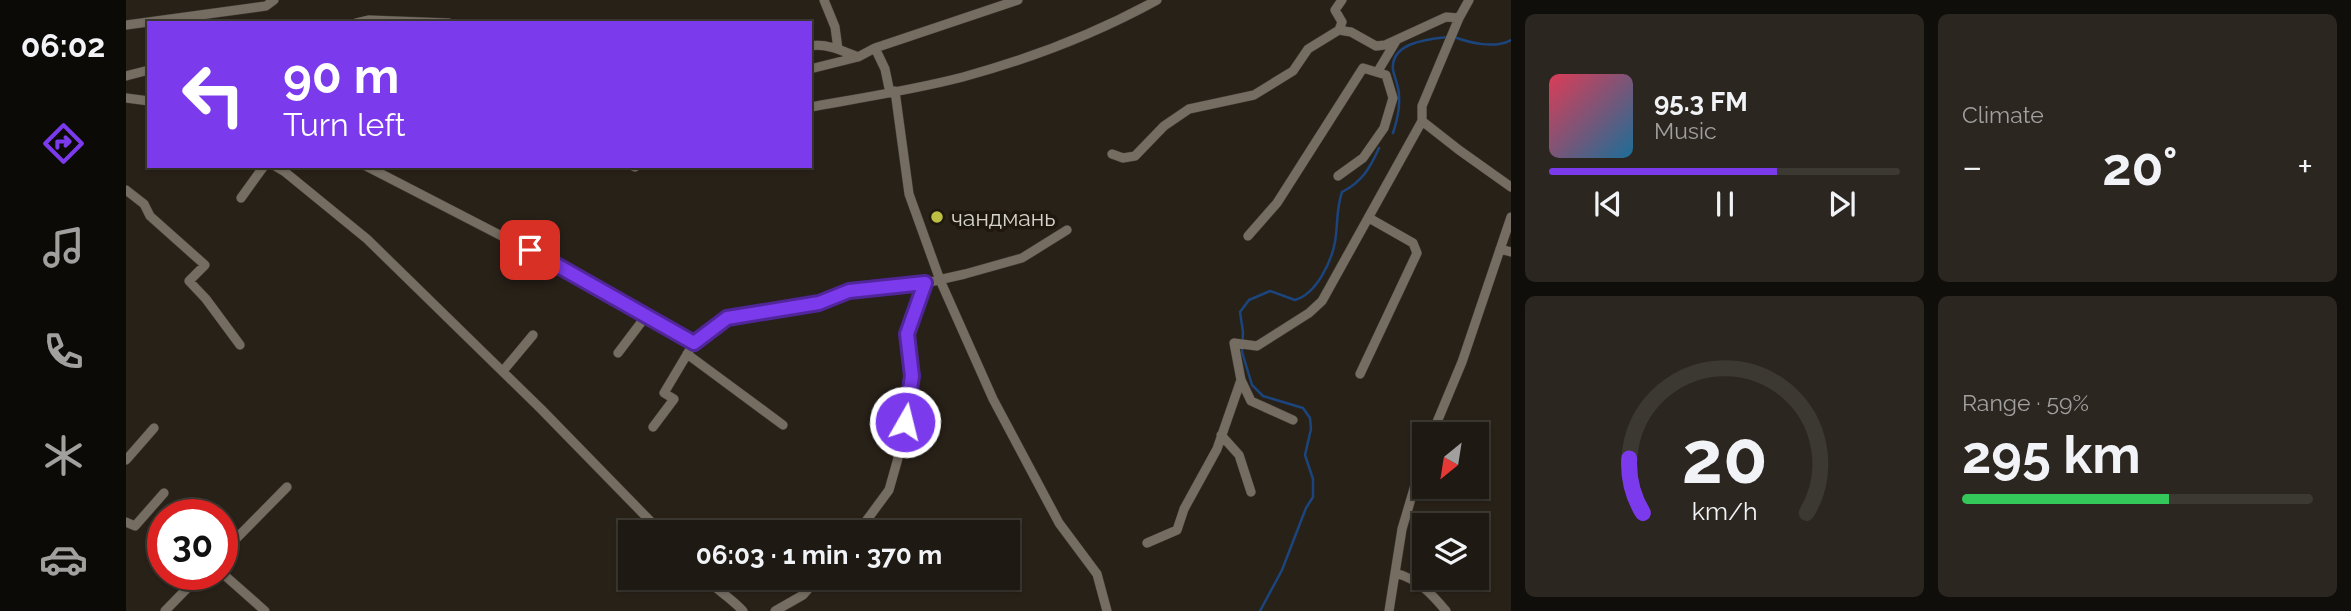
<!DOCTYPE html>
<html lang="en">
<head>
<meta charset="utf-8">
<style>
	:root { --surface:#1e1912; --page:#2b2620; --text:#f1f3f6; --muted:#a1a09f; --line:#3c3832; --accent:#7c3aed }
	body { margin:0; font-family:Raleway,sans-serif; background:var(--page); color:var(--text); height:100vh; display:flex; flex-direction:column; font-size:26px; white-space:nowrap }
	* { box-sizing:border-box; margin:0 }
	p { font-size:23px; color:var(--muted) }
	.icon { flex:none; width:38px; height:38px; fill:none; stroke:currentColor; stroke-width:2; stroke-linecap:round; stroke-linejoin:round }
	.map { position:relative; flex:1; overflow:hidden }
	.details { display:flex; flex-direction:column; gap:14px; padding:14px; background:#100e0a; width:840px }
	.details>* { flex:none }
	.guide { position:absolute; left:21px; top:21px; width:665px; height:147px; border-radius:0px; box-shadow:0 2px 5px #0004,0 0 0 2px var(--line); background:#7c3aed; color:#fff; overflow:hidden }
	.needle { width:46px; rotate:210deg }
	.fabs { position:absolute; left:1286px; top:422px; display:grid; gap:14px }
	.fabs a { display:grid; place-items:center; width:77px; height:77px; border-radius:0px; background:var(--surface); box-shadow:0 2px 5px #0004,0 0 0 2px var(--line); font-size:35px }
	.speed { position:absolute; left:21px; top:499px; display:flex; gap:14px; font-size:35px; font-weight:700; text-align:center }
	.speed>* { display:grid; place-content:center; width:91px; height:91px; border-radius:50%; background:var(--surface); box-shadow:0 2px 5px #0004,0 0 0 2px var(--line); line-height:1 }
	.speed .limit { border:10px solid #d22; background:#fff; color:#111 }
	.pin { position:absolute; display:grid; place-items:center; width:60px; height:60px; color:#fff; margin:-30px; border-radius:14px; box-shadow:0 4px 10px #0006 }
	.me { position:absolute; width:77px; margin:-38px; rotate:8deg; stroke-linejoin:round; filter:drop-shadow(0 0 5px #0008) }
	.turn { display:flex; align-items:center; gap:24px; height:147px; padding:0 21px; font-size:32px }
	.turn .icon { width:91px; height:91px; stroke-width:2.5 }
	.turn b { display:block; font-size:49px; line-height:60px }
	.big { font-size:52px; font-weight:700; line-height:1.1 }
	.details .widget { flex:1; display:flex; flex-direction:column; justify-content:center; gap:10px; min-width:0; padding:0 24px; border-radius:10px; background:var(--page) }
	.details .dial { align-items:center; gap:0 }
	.dial svg { height:182px; overflow:visible; fill:none; stroke:var(--line); stroke-width:7; stroke-linecap:round; text-anchor:middle }
	.dial text { fill:var(--text); stroke:none }
	.song { display:flex; align-items:center; gap:21px }
	.cover { width:84px; height:84px; border-radius:10px; background:linear-gradient(135deg,hsl(350 70% 55%),hsl(200 70% 35%)) }
	.played { height:7px; border-radius:4px; background:linear-gradient(90deg,var(--accent) 65%,var(--line) 65%) }
	.keys { display:flex; justify-content:space-around; direction:ltr }
	.heat { display:flex; justify-content:space-between; align-items:center; font-size:38px; direction:ltr }
	.charge { height:10px; border-radius:5px; background:linear-gradient(90deg,#34c759 59%,var(--line) 0) }
	.details .tiles { flex:1; display:grid; gap:14px; grid-template-columns:repeat(2,1fr) }
	.trip { position:absolute; left:492px; top:520px; width:402px; height:70px; border-radius:0px; background:var(--surface); box-shadow:0 2px 5px #0004,0 0 0 2px var(--line); font-weight:700; line-height:70px; text-align:center }
	main { display:flex; flex:1; min-height:0 }
	.tab-bar { display:flex; flex-direction:column; width:126px; justify-content:space-around; align-items:center; background:#0c0a07; color:var(--muted) }
	.tab-bar .icon { width:49px; height:49px }
	.tab-bar .active { color:var(--accent) }
	.tab-bar b { font-size:32px; color:var(--text) }
	.map>svg:first-child { display:block }
</style>
</head>
<body>
<main>
<nav class="tab-bar">
<b>06:02</b>
<svg class="icon active" aria-label="directions" viewBox="0 0 24 24"><path d="M12 3l9 9-9 9-9-9zM9 14v-3h6M13 9l2 2-2 2"/></svg>
<svg class="icon" aria-label="music" viewBox="0 0 24 24"><path d="M9 18V5l10-2v13"/><circle cx="6" cy="18" r="3"/><circle cx="16" cy="16" r="3"/></svg>
<svg class="icon" aria-label="phone" viewBox="0 0 24 24"><path d="M5 4h4l2 5-3 2q2 4 5 5l2-3 5 2v4C11 20 4 13 5 4z"/></svg>
<svg class="icon" aria-label="climate" viewBox="0 0 24 24"><path d="M12 3v18M4 7l16 10M4 17L20 7"/></svg>
<svg class="icon" aria-label="car" viewBox="0 0 24 24"><path d="M5 17H2v-5l4-1 3-4h7l3 4 3 1v5h-3M9 17h6M6 11h13"/><circle cx="7" cy="17" r="2"/><circle cx="17" cy="17" r="2"/></svg>
</nav>
<div class="map">
<svg width="1385" height="611" viewBox="0 0 1385 611">
	<rect width="100%" height="100%" fill="#282118"/>
	<g fill="none" stroke-linecap="round" stroke-linejoin="round">
		<path stroke="#1b457c" stroke-width="2.5" d="M1328,37C1344,43 1369,49 1385,40
			M1267,133C1271,121 1274,108 1273,96C1273,87 1269,79 1267,70C1264,42 1303,39 1322,37
			M1134,611L1156,570L1180,508L1187,497V479L1179,455L1185,429L1184,418L1177,408L1137,396L1126,385L1116,352L1117,332L1114,312L1123,300L1144,291L1169,300C1190,294 1205,263 1209,242C1212,225 1210,209 1216,192C1236,182 1244,168 1253,148"/>
		<defs>
			<path id="street" d="M698,0L709,27L712,49
				M1343,0L1333,18L1296,106V121L1333,150L1385,187
				M230,23L243,20L323,23
				M0,25L140,6L148,0
				M1213,30L1216,22L1209,10L1216,0
				M684,46C701,43 717,51 732,57
				M749,48L759,69L764,93
				M684,69L732,57L749,48L892,0
				M1252,71L1270,41
				M0,76L23,70
				M769,91L783,194L814,280L867,399L933,523L971,574L981,611
				M0,98L23,101
				M684,107C735,98 787,90 837,77C903,59 971,33 1031,0
				M986,154L997,158L1009,156L1038,126L1063,109L1128,95L1167,71L1182,49L1213,30L1225,32L1250,46L1259,45L1320,17L1333,18
				M149,166L159,172L241,239L415,409L535,532
				M240,166L428,263L568,343L601,318L693,302L723,291L799,283L839,274L896,258L941,230
				M507,166L509,167
				M0,190L18,204L24,216L79,265L63,281L80,299L114,345
				M115,198L138,166
				M1122,236L1151,203L1237,68L1260,75L1267,98L1258,128L1237,158L1212,176
				M1374,249L1385,252
				M492,353L520,316
				M561,354L657,425
				M377,371L407,335
				M1234,374L1291,253L1287,243L1243,218
				M1115,380L1125,401L1167,420
				M527,427L548,399L538,393L563,351
				M1306,434L1336,362L1385,217
				M1095,435L1113,455L1125,492
				M0,460L28,428
				M0,522L9,526L38,493
				M732,532L763,490L778,437L786,376L781,334L799,283
				M1021,543L1051,530L1058,509L1091,449L1115,380L1108,343L1131,346L1183,313L1196,301L1296,121
				M96,553L161,487
				M96,573L139,611
				M1269,573C1292,579 1305,593 1320,611
				M579,578C591,590 605,598 617,611
				M39,611L75,574
				M649,611L677,595L692,578
				M1263,611L1276,529L1298,455"/>
		</defs>
		<use href="#street" stroke="#403b34" stroke-width="10"/>
		<use href="#street" stroke="#756d62" stroke-width="9"/>
	</g>
	<g fill="none" stroke-linecap="round" stroke-linejoin="round">
		<defs>
			<path id="route" d="M404,250L568,343L601,318L693,303L723,291L799,283L781,334L786,376L779,422"/>
		</defs>
		<use href="#route" stroke="#51269a" stroke-width="18"/>
		<use href="#route" stroke="#7c3aed" stroke-width="12"/>
	</g>
	<circle fill="#bdbf43" stroke="#1e180f" stroke-width="2.5" cx="811" cy="217" r="7"/>
	<g text-anchor="middle" dominant-baseline="central" stroke-width="7" stroke-linejoin="round" paint-order="stroke">
		<g font-size="23" fill="#d5d1cb" stroke="#1e180f" text-anchor="start">
			<text x="825" y="217">чандмань</text>
		</g>
	</g>
</svg>
<div class="fabs">
<a><svg class="needle" viewBox="-14 -14 28 28"><path d="M0-13l5 13h-10z" fill="#e53935"/><path d="M0 13l5-13h-10z" fill="#a1a09f"/></svg></a>
<a><svg class="icon" aria-label="layers" viewBox="0 0 24 24"><path d="M12 4l9 5-9 5-9-5zM3 14l9 5 9-5"/></svg></a>
</div>
<div class="speed"><div class="limit">30</div></div>
<div class="pin" style="left:404px;top:250px;background:#d93025"><svg class="icon" aria-label="arrive" viewBox="0 0 24 24"><path d="M6 21V4h12l-3 4 3 4H6"/></svg></div>
<svg class="me" style="left:779px;top:422px" viewBox="-20 -20 40 40"><circle r="17" fill="#7c3aed" stroke="#fff" stroke-width="3"/><path d="M0-11L8 9 0 5-8 9z" fill="#fff"/></svg>
<div class="trip">06:03 · 1 min · 370 m</div>
<div class="guide">
<div class="turn"><svg class="icon" aria-label="left" viewBox="0 0 24 24"><path d="M17 20v-9H6M10 6l-5 5 5 5"/></svg><div><b>90 m</b>Turn left</div></div>
</div>
</div>
<section class="details">
<div class="tiles">
<div class="widget">
<div class="song"><i class="cover"></i><div><b>95.3 FM</b><p>Music</p></div></div>
<div class="played"></div>
<div class="keys"><svg class="icon" aria-label="previous" viewBox="0 0 24 24"><path d="M18 5L8 12l10 7zM5 5v14"/></svg><svg class="icon" aria-label="pause" viewBox="0 0 24 24"><path d="M8 5v14M16 5v14"/></svg><svg class="icon" aria-label="next" viewBox="0 0 24 24"><path d="M6 5l10 7-10 7zM19 5v14"/></svg></div>
</div>
<div class="widget"><p>Climate</p>
<div class="heat"><a>−</a><b class="big">20°</b><a>+</a></div>
</div>
<div class="widget dial"><svg viewBox="0 0 100 80">
<path d="M14 69A42 42 0 1 1 86 69"/>
<path d="M14 69A42 42 0 0 1 8 45" stroke="#7c3aed"/>
<text x="50" y="56" font-size="32" font-weight="700">20</text>
<text x="50" y="72" font-size="11">km/h</text>
</svg></div>
<div class="widget"><p>Range · 59%</p><b class="big">295 km</b><div class="charge"></div></div>
</div>
</section>
</main>
</body>
</html>
